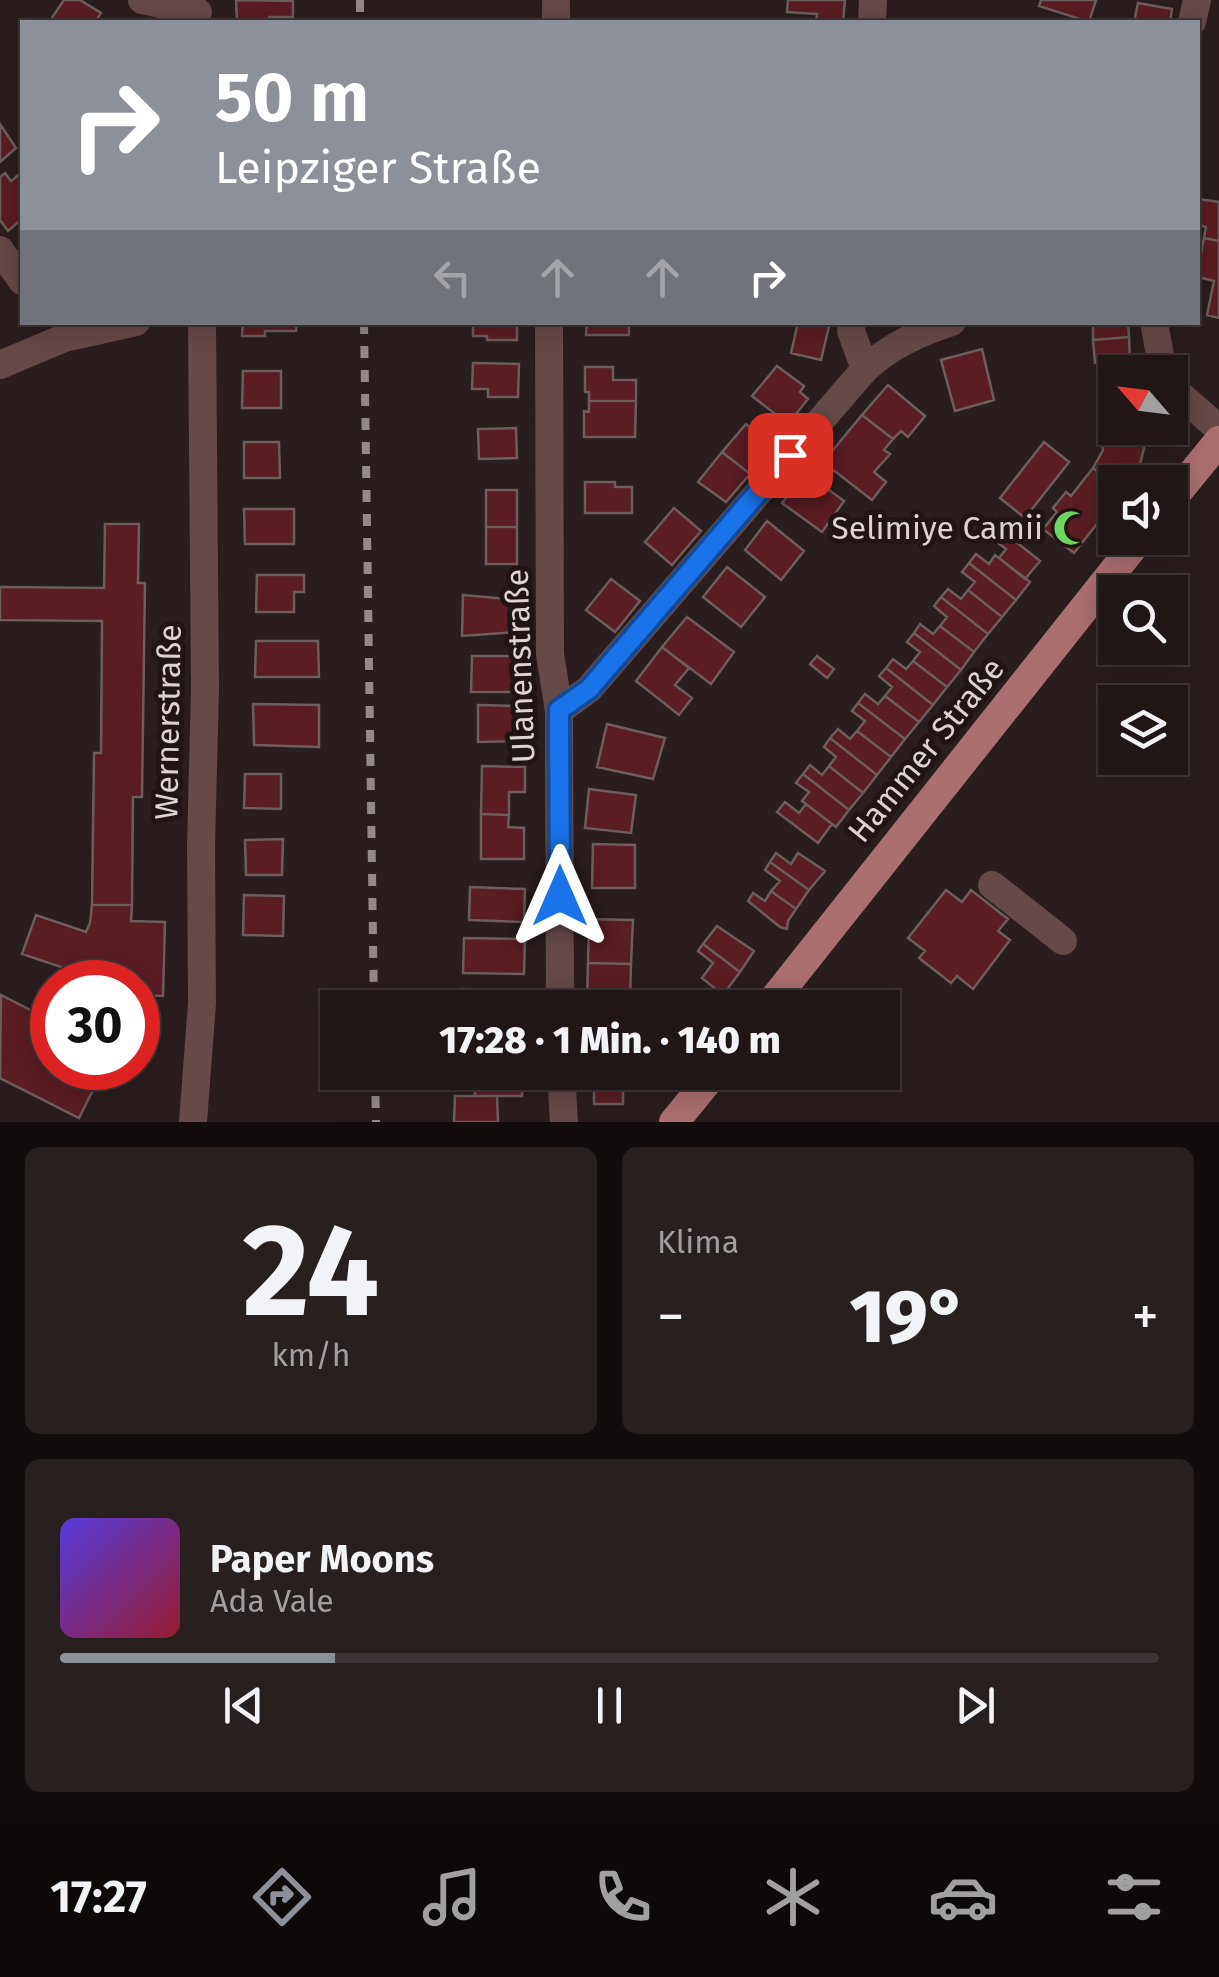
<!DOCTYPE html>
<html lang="de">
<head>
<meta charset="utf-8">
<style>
	:root { --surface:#201616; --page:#281f1f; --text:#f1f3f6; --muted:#a29fa1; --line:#3d3535; --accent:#8c9099 }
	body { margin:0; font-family:"Fira Sans",sans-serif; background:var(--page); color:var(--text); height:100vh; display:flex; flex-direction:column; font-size:38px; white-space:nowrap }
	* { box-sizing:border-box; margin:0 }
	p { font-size:32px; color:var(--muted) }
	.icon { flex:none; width:55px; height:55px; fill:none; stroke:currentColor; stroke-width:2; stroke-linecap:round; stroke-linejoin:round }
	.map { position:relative; height:1122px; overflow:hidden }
	.sheet { display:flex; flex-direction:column; gap:25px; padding:25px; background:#120c0c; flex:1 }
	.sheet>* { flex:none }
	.banner { position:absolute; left:20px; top:20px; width:1180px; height:305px; border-radius:0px; box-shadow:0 5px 25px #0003,0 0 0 2px var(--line); background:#8c9099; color:#fff; overflow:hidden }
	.needle { width:65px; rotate:298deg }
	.buttons { position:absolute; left:1098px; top:355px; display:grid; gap:20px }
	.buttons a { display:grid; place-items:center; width:90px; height:90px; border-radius:0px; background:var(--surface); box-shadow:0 5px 25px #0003,0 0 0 2px var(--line); font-size:50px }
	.speed { position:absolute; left:30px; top:960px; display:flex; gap:20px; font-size:50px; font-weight:700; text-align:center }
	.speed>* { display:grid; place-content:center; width:130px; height:130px; border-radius:50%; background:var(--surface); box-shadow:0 5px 25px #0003,0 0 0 2px var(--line); line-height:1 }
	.speed .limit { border:15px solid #d22; background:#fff; color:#111 }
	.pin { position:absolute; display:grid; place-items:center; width:85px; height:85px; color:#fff; margin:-42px; border-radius:20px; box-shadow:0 5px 15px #0006 }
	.me { position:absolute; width:110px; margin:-55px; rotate:0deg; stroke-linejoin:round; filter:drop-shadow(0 0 8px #0008) }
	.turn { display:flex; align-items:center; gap:35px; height:210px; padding:0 30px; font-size:45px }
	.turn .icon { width:130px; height:130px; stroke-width:2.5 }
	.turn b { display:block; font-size:70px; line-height:85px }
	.lanes { display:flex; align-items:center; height:95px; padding:0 30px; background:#0003; justify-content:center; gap:50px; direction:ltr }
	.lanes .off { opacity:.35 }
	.big { font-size:75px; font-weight:800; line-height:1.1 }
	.sheet .tile { flex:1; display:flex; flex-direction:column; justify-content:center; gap:15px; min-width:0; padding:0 35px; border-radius:15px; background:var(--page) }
	.sheet .dial { align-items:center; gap:0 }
	.dial b { font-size:130px; line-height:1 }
	.song { display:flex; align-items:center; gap:30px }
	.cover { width:120px; height:120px; border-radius:15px; background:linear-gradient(135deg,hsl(250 70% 55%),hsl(350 70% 35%)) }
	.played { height:10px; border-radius:5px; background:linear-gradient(90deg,var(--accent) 25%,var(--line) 25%) }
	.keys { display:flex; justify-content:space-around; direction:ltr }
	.heat { display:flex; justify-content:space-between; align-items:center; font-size:55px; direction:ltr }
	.sheet .tiles { flex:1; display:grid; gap:25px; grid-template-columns:1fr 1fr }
	.tile:last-child { grid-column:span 2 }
	.trip { position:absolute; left:320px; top:990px; width:580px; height:100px; border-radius:0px; background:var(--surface); box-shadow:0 5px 25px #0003,0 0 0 2px var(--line); font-weight:800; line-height:100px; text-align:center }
	.tabs { display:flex; height:160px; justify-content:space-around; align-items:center; background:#0d0909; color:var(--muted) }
	.tabs .icon { width:70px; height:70px }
	.tabs .on { color:var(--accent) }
	.tabs b { font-size:45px; color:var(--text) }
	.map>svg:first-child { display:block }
</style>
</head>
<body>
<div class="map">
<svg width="1219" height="1122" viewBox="0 0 1219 1122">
	<rect width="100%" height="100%" fill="#2a1d1d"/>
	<path fill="#591d23" stroke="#6d5d5d" stroke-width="2.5" d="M64,0H80L101,13L95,22H49Z
		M236,0L293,1V17H269V22H237Z
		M788,0H845L843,22H816L817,14L787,12Z
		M1041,0H1096L1089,22L1039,6Z
		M1138,3L1172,9L1170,22H1134Z
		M0,124L16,148L0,162Z
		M22,172V219L8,231L0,220V177L5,173L11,181Z
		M1199,199L1219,202V241L1204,238L1206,227L1198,225Z
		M1204,238L1219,241V318L1207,315L1214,281L1198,277V252L1201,253Z
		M243,322H297L296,331H265V336H242Z
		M473,322H517V340H487V336H473Z
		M587,322H629V335H586Z
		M798,322H830L821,360L791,353Z
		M1093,322H1128L1129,337L1093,340Z
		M1129,337L1130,360L1095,363L1093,340Z
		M982,349L994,400L955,411L941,360Z
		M473,363L519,364L518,397H488V389H472Z
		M777,366L804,386L800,392L808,399L788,424L752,396Z
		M585,367H613V380H636V401H589V392H585Z
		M243,371H281V408H242Z
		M888,385L925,416L908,437L901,431L893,439L862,415Z
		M589,401H636L635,437H584V411L589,412Z
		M1115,413V428H1141L1144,448L1138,473L1130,482H1115V485L1093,468L1103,450L1098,416Z
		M862,415L893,439L884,450L890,454L874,472L886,482L872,500L823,462Z
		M746,424L771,446L750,474L722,452Z
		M516,428L517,458L479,459L478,429Z
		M244,442H279L280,478H244Z
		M1044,442L1069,462L1025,518L1000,498Z
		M722,452L750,474L726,502L698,482Z
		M1093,468L1115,485V501L1074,553L1043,529L1057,512L1053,508L1066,492L1071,496Z
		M806,473L844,501L822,532L782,503Z
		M585,482H615V487H632V513H585Z
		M486,490H517V527H486Z
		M674,508L701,531L672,565L645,542Z
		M244,509H294V544H245Z
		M767,521L804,551L781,580L745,550Z
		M105,524H139L138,583H145L142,797H133L132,905H92L94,753H101L102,621L0,620V587L104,588Z
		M486,527H517V564H486Z
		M1001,530L1040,561L1025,579L999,558L1006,549L993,539Z
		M976,554L989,564L995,555L1030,582L1016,600L969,563Z
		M969,563L1016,600L1002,617L968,590L975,582L962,572Z
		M727,567L765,597L741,627L703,597Z
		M257,575H304V592H294V612H256Z
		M611,579L640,601L615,632L586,610Z
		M948,589L961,599L968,590L1002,617L988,634L941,597Z
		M463,595L518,600L517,632L462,636Z
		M941,597L988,634L974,652L940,626L947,617L934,606Z
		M687,617L734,652L711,684L662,647Z
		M920,624L933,634L940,626L974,652L961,670L914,633Z
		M914,633L961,670L947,687L913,661L920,652L907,642Z
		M256,641H318L319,677H255Z
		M662,647L689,668L675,685L692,698L679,715L636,681Z
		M472,656H522L521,692H471Z
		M817,656L834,669L827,678L810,664Z
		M893,659L906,669L913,661L947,687L933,705L886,668Z
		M886,668L933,705L919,722L885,696L892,687L879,676Z
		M865,694L878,704L885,696L919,722L905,739L858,703Z
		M858,703L905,739L891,757L857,731L865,721L852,711Z
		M253,704L319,705V747L254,745Z
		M478,705L518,706V741L478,742Z
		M607,724L665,738L653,779L597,767Z
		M838,729L850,739L857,731L891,757L877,775L830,738Z
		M830,738L877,775L863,793L829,766L836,757L824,747Z
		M810,765L822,775L829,766L863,793L849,810L803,774Z
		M482,766L525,767V792H509V815L481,814Z
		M245,774H281V809L244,808Z
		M803,774L849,810L836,827L802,801L809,792L796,783Z
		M589,789L636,795L631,833L585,828Z
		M785,802L799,813L806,804L832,824L818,843L777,812Z
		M481,814L509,815L508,827L524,828V859H481Z
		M283,839L282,875H246L245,840Z
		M593,844L635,845V888H592Z
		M776,853L791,864L798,853L825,871L809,890L770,862Z
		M770,862L809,890L796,909L771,891L780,881L765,870Z
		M470,887L525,889L524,922L469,920Z
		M946,890L962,902L971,890L1008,919L998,931L1010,940L973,989L957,976L951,983L919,958L925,951L908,938Z
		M771,891L796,909L788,921L787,929L780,927L748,901L753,893L765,901Z
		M244,895L284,896L283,936L243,935Z
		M92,905H132L131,921L165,922L163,996L138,995V982H106L22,954L36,915L86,932L90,923Z
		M589,919L633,920L631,964L588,963Z
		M717,926L754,951L740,972L703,944Z
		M464,938L525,939L524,974L463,973Z
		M703,944L740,972L723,995L702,978L713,963L698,951Z
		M588,963L631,964L630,1003L587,1001Z
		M462,989L513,990V1000H525V1008H462Z
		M1,995L52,1021V1068H104L79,1118L0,1078Z
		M475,1072H522V1096H475Z
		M594,1072H623V1104H594Z
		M455,1096H497L498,1122H454Z"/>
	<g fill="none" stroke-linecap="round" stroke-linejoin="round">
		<path stroke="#664949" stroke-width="28" d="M142,0L198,12
			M556,0V22
			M872,22L873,0
			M1192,22L1197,0
			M0,250L22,281
			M549,322L550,654L559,711L560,1008
			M852,322L851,331L865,369
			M1154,322L1163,372
			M0,365L64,338L136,322
			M1170,386L1219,429
			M559,711L589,689L865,369C892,345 918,333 952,322
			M992,885L1063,941
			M561,1072L564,1122
			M193,1122L202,1003L201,846L205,689L202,322"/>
		<path stroke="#aa6f71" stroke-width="30" d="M1170,501L1219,441
			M767,1008L1140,538
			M674,1122L715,1072"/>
		<path stroke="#938989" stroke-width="8" stroke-dasharray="12 12" stroke-linecap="butt" d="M360,0V22
			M364,322L374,1008
			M375,1072L376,1122"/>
	</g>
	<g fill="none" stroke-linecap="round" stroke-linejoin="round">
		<defs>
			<path id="route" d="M560,896L559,710L589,689L790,455"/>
		</defs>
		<use href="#route" stroke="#114b97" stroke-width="25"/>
		<use href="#route" stroke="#1a73e8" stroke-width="18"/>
	</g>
	<defs>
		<symbol id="mosque-bare" viewBox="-9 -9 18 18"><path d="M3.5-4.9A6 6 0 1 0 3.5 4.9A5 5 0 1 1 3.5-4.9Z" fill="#6dd361" stroke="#201414" stroke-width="2.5" paint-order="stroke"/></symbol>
	</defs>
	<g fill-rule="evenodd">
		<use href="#mosque-bare" x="1046" y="503" width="50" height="50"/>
	</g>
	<g text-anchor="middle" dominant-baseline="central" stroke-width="10" stroke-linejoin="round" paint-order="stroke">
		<g font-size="32" fill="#dcd3d3" stroke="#201414" text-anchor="end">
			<text x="1043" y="528">Selimiye Camii</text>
		</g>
		<g font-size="32" fill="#dcd3d3" stroke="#201414">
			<text transform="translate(520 666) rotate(-92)">Ulanenstraße</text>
			<text transform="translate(168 722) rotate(-89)">Wernerstraße</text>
			<text transform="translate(926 750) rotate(-51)">Hammer Straße</text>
		</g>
	</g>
</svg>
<div class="buttons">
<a><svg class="needle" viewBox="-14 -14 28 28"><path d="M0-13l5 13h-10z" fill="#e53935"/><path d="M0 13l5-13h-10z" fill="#a29fa1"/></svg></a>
<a><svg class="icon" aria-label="sound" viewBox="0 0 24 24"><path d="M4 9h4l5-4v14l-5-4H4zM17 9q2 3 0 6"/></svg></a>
<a><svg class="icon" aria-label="search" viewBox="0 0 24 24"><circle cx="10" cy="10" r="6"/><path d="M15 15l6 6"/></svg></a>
<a><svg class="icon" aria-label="layers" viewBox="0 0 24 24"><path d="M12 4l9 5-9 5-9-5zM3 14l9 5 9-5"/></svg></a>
</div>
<div class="speed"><div class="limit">30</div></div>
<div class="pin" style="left:790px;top:455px;background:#d93025"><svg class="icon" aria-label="arrive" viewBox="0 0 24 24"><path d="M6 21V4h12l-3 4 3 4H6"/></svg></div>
<svg class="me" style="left:560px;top:896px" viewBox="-20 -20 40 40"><path d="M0-17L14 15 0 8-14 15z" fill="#1a73e8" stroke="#fff" stroke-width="4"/></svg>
<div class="trip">17:28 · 1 Min. · 140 m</div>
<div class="banner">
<div class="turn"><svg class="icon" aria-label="right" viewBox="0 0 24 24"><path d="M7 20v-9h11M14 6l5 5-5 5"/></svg><div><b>50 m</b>Leipziger Straße</div></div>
<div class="lanes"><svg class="icon off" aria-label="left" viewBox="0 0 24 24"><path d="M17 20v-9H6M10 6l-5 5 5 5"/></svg><svg class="icon off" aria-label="ahead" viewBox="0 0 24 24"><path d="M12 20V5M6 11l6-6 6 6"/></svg><svg class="icon off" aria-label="ahead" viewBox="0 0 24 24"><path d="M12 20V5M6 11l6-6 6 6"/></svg><svg class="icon" aria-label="right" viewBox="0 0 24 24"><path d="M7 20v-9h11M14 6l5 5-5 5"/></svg></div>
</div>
</div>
<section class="sheet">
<div class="tiles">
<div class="tile dial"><b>24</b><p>km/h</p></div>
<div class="tile"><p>Klima</p>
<div class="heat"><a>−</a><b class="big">19°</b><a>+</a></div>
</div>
<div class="tile">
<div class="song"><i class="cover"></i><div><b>Paper Moons</b><p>Ada Vale</p></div></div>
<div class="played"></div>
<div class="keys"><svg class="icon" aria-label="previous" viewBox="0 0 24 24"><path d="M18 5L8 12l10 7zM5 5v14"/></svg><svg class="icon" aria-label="pause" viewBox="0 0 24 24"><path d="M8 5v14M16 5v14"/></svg><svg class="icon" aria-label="next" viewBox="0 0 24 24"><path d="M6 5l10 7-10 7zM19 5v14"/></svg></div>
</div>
</div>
</section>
<nav class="tabs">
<b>17:27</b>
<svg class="icon on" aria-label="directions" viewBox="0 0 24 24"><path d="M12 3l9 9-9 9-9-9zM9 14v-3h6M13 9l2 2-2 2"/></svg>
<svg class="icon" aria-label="music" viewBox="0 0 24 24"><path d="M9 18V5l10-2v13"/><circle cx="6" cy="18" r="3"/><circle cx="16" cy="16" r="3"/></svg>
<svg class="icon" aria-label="phone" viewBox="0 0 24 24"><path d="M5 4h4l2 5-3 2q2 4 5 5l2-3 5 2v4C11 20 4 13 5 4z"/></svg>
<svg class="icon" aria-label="climate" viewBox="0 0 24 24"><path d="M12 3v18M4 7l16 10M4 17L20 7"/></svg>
<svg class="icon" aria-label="car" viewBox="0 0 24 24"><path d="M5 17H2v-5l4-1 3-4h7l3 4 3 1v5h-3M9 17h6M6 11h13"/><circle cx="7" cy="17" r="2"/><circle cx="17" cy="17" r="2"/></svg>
<svg class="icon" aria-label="filters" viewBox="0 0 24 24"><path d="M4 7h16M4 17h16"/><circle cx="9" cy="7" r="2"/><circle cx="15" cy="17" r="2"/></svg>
</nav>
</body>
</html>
